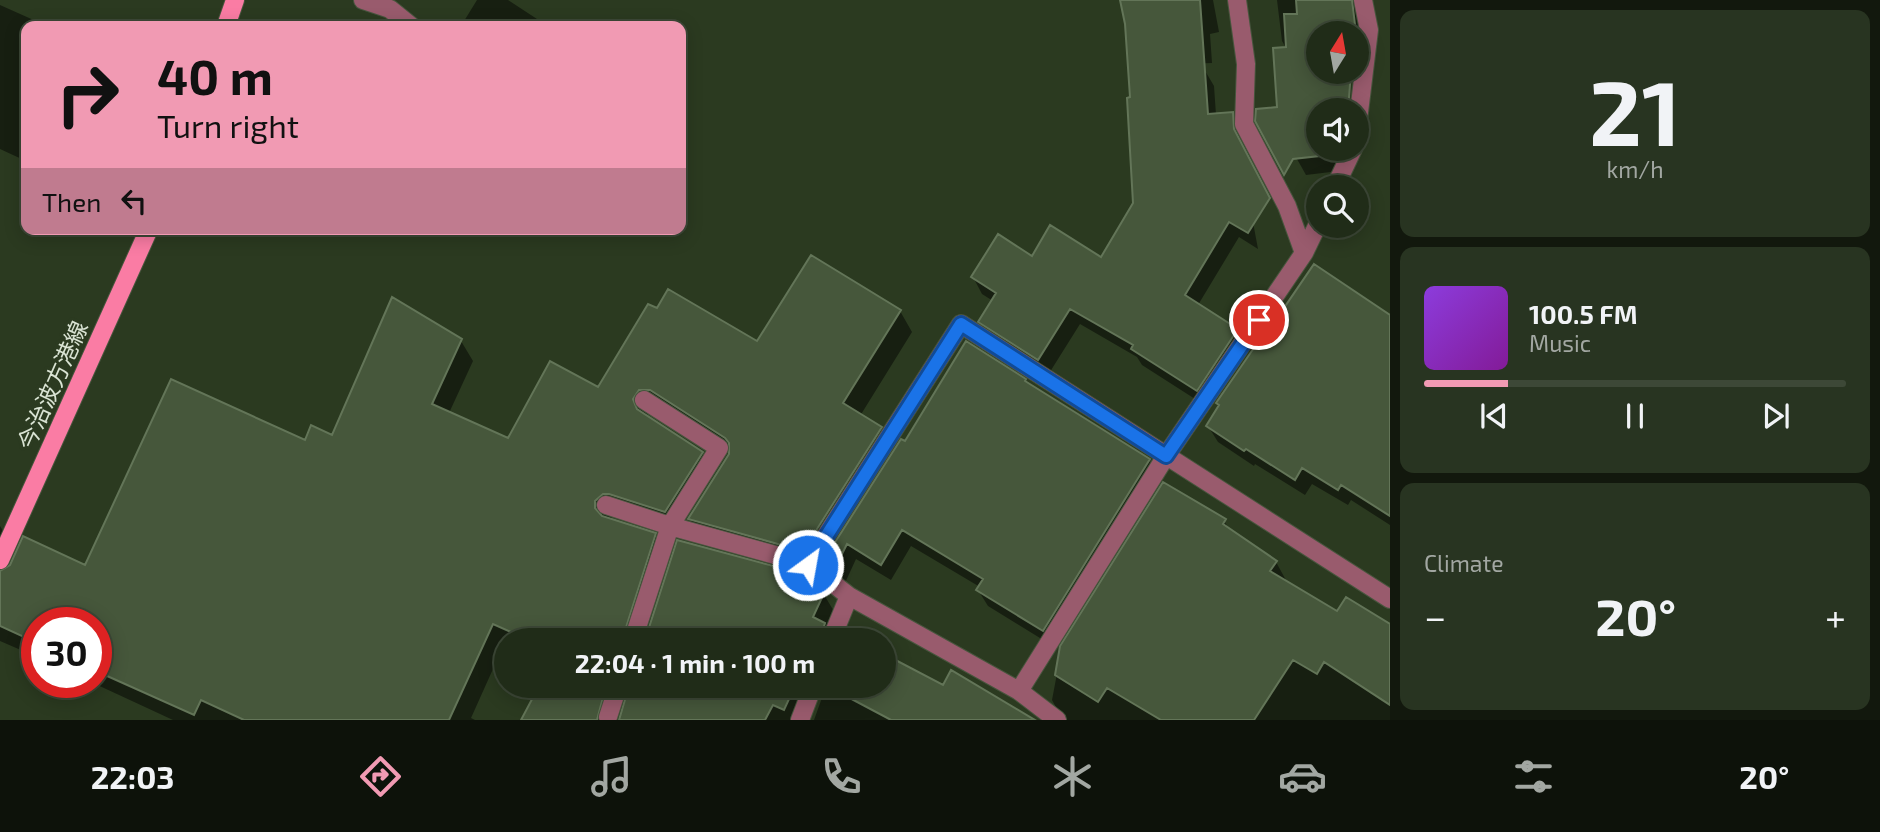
<!DOCTYPE html>
<html lang="en">
<head>
<meta charset="utf-8">
<style>
	:root { --surface:#202c18; --page:#283421; --text:#f1f3f6; --muted:#a2a7a2; --line:#3d4837; --accent:#f19ab3 }
	body { margin:0; font-family:"Exo 2","Noto Sans JP",sans-serif; background:var(--page); color:var(--text); height:100vh; display:flex; flex-direction:column; font-size:26px; white-space:nowrap }
	* { box-sizing:border-box; margin:0 }
	p { font-size:23px; color:var(--muted) }
	.icon { flex:none; width:38px; height:38px; fill:none; stroke:currentColor; stroke-width:2; stroke-linecap:round; stroke-linejoin:round }
	.map { position:relative; flex:1; overflow:hidden }
	.sheet { display:flex; flex-direction:column; gap:10px; padding:10px; background:#12180d; width:490px }
	.sheet>* { flex:none }
	.guide { position:absolute; left:21px; top:21px; width:665px; height:214px; border-radius:14px; box-shadow:0 4px 18px #0003,0 0 0 2px var(--line); background:#f19ab3; color:#111; overflow:hidden }
	.needle { width:46px; rotate:11deg }
	.fabs { position:absolute; left:1306px; top:21px; display:grid; gap:14px }
	.fabs a { display:grid; place-items:center; width:63px; height:63px; border-radius:50%; background:var(--surface); box-shadow:0 4px 18px #0003,0 0 0 2px var(--line); font-size:35px }
	.speed { position:absolute; left:21px; top:607px; display:flex; gap:14px; font-size:35px; font-weight:700; text-align:center }
	.speed>* { display:grid; place-content:center; width:91px; height:91px; border-radius:50%; background:var(--surface); box-shadow:0 4px 18px #0003,0 0 0 2px var(--line); line-height:1 }
	.speed .limit { border:10px solid #d22; background:#fff; color:#111 }
	.pin { position:absolute; display:grid; place-items:center; width:60px; height:60px; color:#fff; margin:-30px; border:4px solid #fff; border-radius:50%; box-shadow:0 2px 7px #0007 }
	.me { position:absolute; width:77px; margin:-38px; rotate:32deg; stroke-linejoin:round; filter:drop-shadow(0 0 5px #0008) }
	.turn { display:flex; align-items:center; gap:24px; height:147px; padding:0 21px; font-size:32px }
	.turn .icon { width:91px; height:91px; stroke-width:2.5 }
	.turn b { display:block; font-size:49px; line-height:60px }
	.then { display:flex; align-items:center; height:66px; padding:0 21px; background:#0003; gap:14px; font-size:26px }
	.big { font-size:52px; font-weight:700; line-height:1.1 }
	.sheet .card { flex:1; display:flex; flex-direction:column; justify-content:center; gap:10px; min-width:0; padding:0 24px; border-radius:14px; background:var(--page) }
	.sheet .dial { align-items:center; gap:0 }
	.dial b { font-size:91px; line-height:1 }
	.song { display:flex; align-items:center; gap:21px }
	.cover { width:84px; height:84px; border-radius:10px; background:linear-gradient(135deg,hsl(270 70% 55%),hsl(290 70% 35%)) }
	.played { height:7px; border-radius:4px; background:linear-gradient(90deg,var(--accent) 20%,var(--line) 20%) }
	.keys { display:flex; justify-content:space-around; direction:ltr }
	.heat { display:flex; justify-content:space-between; align-items:center; font-size:38px; direction:ltr }
	.trip { position:absolute; left:494px; top:628px; width:402px; height:70px; border-radius:35px; background:var(--surface); box-shadow:0 4px 18px #0003,0 0 0 2px var(--line); font-weight:700; line-height:70px; text-align:center }
	.menu { display:flex; height:112px; justify-content:space-around; align-items:center; background:#0d120a; color:var(--muted) }
	.menu .icon { width:49px; height:49px }
	.menu .selected { color:var(--accent) }
	.menu b { font-size:32px; color:var(--text) }
	main { display:flex; flex:1; min-height:0 }
	.map>svg:first-child { display:block }
</style>
</head>
<body>
<main>
<div class="map">
<svg width="1390" height="720" viewBox="0 0 1390 720">
	<rect width="100%" height="100%" fill="#2b3a20"/>
	<path fill="#0007" d="M477,0H508L537,19L542,26H461Z
		M1122,0H1213L1219,32L1210,34L1212,63L1184,64L1204,69L1214,86L1216,115L1227,114L1236,131L1258,249L1239,237L1198,305L1237,330L1247,347L1206,406L1142,365L1137,357L1080,324L1048,375L990,338L980,322L993,301L982,294L973,277L1032,258L1101,260L1135,203L1128,55Z
		M1277,0H1356L1364,53L1356,54V33H1318L1292,58L1282,41Z
		M0,5L47,26H26V161L0,149Z
		M1288,86L1341,96L1349,110H1318V149H1353L1347,170L1306,175L1297,159Z
		M900,311L912,332L860,416L881,428L892,449L815,571L702,539L690,519L731,454L663,411L650,410L646,417L702,453L714,473L677,532L615,514L609,520L654,535L666,555L639,640H506L471,718L475,720H173L91,682H96V623H37V657L0,641V526L13,547L2,572L86,567L305,443L333,437L461,341L473,361L449,413L509,440L599,389L758,343Z
		M1390,316V525L1351,500L1348,505L1312,484L1305,495L1255,464L1254,466L1218,442L1208,426L1220,407L1218,403Z
		M1026,384L1149,460L1159,477L1053,646L988,606L978,590L980,587L911,546L891,580L856,559L844,585L835,578L825,561L906,444Z
		M1224,521L1231,532L1276,562L1287,582L1337,614L1390,636V720H1063L1052,700L1062,647Z
		M679,542L823,593L835,613L833,640H647Z
		M884,656L943,687L1032,720H814L823,695L818,697L808,720H621L628,694L619,703L614,720H523L541,686H884Z"/>
	<path fill="#46573b" stroke="#637558" stroke-width="2" d="M1120,0H1200L1208,114L1233,112L1234,129L1270,198L1248,233L1229,222L1185,295L1238,329L1197,391L1131,349L1133,345L1070,309L1038,360L978,322L996,293L971,277L998,234L1032,256L1050,225L1101,257L1133,203L1127,98L1130,97L1125,24Z
		M1296,0H1352L1356,33H1318V72H1351L1348,110H1318V149H1341L1338,154L1293,159L1284,175L1255,121L1256,109L1277,107L1273,48L1286,47L1284,14H1297Z
		M811,255L901,310L843,403L882,427L803,551L688,519L729,454V443L725,438L650,390H639L633,399L637,409L703,452L665,512L609,494H603L595,501V508L602,516L656,533L622,640H529L493,624L449,720H244L201,700L194,715L96,671V623H37V643L0,626V571L10,565L23,536L85,565L171,379L305,440L311,425L332,435L392,297L462,339L432,404L508,438L550,361L598,387L648,304L657,308L668,289L757,341Z
		M1314,264L1390,315V516L1341,485L1338,490L1302,468L1295,480L1246,449L1244,451L1206,426L1219,405L1216,403L1258,342L1260,343Z
		M966,341L1026,379L1025,381L1150,459L1043,631L976,590L983,579L902,530L881,565L847,544L834,570L823,561L901,439L905,441Z
		M1163,482L1226,519L1223,524L1277,561L1270,571L1337,611L1346,597L1390,624V705L1324,662L1317,674L1293,660L1254,720H1161L1107,688L1098,702L1055,675L1060,646Z
		M677,540L803,574L825,591L813,617L825,623L820,640H645Z
		M884,654L943,685L951,670L1035,720H891L827,686H884Z
		M539,686H606L597,720H521Z
		M629,686H795L784,710L773,705L765,720H619Z"/>
	<g fill="none" stroke-linecap="round" stroke-linejoin="round">
		<defs>
			<path id="minor" d="M363,0L390,9L411,26
				M1356,137L1369,30L1363,0
				M1335,187L1353,149
				M1304,253L1318,224
				M606,505L670,526L808,564
				M633,640L670,526L719,448L644,400
				M831,640L849,596
				M1019,691L1166,456L1304,253L1287,206L1244,124L1246,64L1237,0
				M608,717L618,686
				M800,720L813,686
				M1057,720L1019,691L849,596L808,564L961,324L1390,599"/>
			<path id="primary" d="M226,26L235,0
				M0,560L149,229"/>
		</defs>
		<use href="#minor" stroke="#47553d" stroke-width="20"/>
		<use href="#primary" stroke="#47553d" stroke-width="20"/>
		<use href="#minor" stroke="#995b6d" stroke-width="18"/>
		<use href="#primary" stroke="#fa7ca4" stroke-width="18"/>
	</g>
	<g fill="none" stroke-linecap="round" stroke-linejoin="round">
		<defs>
			<path id="route" d="M808,565L961,324L1166,456L1259,320"/>
		</defs>
		<use href="#route" stroke="#114b97" stroke-width="18"/>
		<use href="#route" stroke="#1a73e8" stroke-width="12"/>
	</g>
	<g text-anchor="middle" dominant-baseline="central" stroke-width="7" stroke-linejoin="round" paint-order="stroke">
		<g font-size="23" fill="#dae4d4" stroke="#2b3a20">
			<text transform="translate(52 385) rotate(-66)">今治波方港線</text>
		</g>
	</g>
</svg>
<div class="fabs">
<a><svg class="needle" viewBox="-14 -14 28 28"><path d="M0-13l5 13h-10z" fill="#e53935"/><path d="M0 13l5-13h-10z" fill="#a2a7a2"/></svg></a>
<a><svg class="icon" aria-label="sound" viewBox="0 0 24 24"><path d="M4 9h4l5-4v14l-5-4H4zM17 9q2 3 0 6"/></svg></a>
<a><svg class="icon" aria-label="search" viewBox="0 0 24 24"><circle cx="10" cy="10" r="6"/><path d="M15 15l6 6"/></svg></a>
</div>
<div class="speed"><div class="limit">30</div></div>
<div class="pin" style="left:1259px;top:320px;background:#d93025"><svg class="icon" aria-label="arrive" viewBox="0 0 24 24"><path d="M6 21V4h12l-3 4 3 4H6"/></svg></div>
<svg class="me" style="left:808px;top:565px" viewBox="-20 -20 40 40"><circle r="17" fill="#1a73e8" stroke="#fff" stroke-width="3"/><path d="M0-11L8 9 0 5-8 9z" fill="#fff"/></svg>
<div class="trip">22:04 · 1 min · 100 m</div>
<div class="guide">
<div class="turn"><svg class="icon" aria-label="right" viewBox="0 0 24 24"><path d="M7 20v-9h11M14 6l5 5-5 5"/></svg><div><b>40 m</b>Turn right</div></div>
<div class="then">Then<svg class="icon" aria-label="left" viewBox="0 0 24 24"><path d="M17 20v-9H6M10 6l-5 5 5 5"/></svg></div>
</div>
</div>
<section class="sheet">
<div class="card dial"><b>21</b><p>km/h</p></div>
<div class="card">
<div class="song"><i class="cover"></i><div><b>100.5 FM</b><p>Music</p></div></div>
<div class="played"></div>
<div class="keys"><svg class="icon" aria-label="previous" viewBox="0 0 24 24"><path d="M18 5L8 12l10 7zM5 5v14"/></svg><svg class="icon" aria-label="pause" viewBox="0 0 24 24"><path d="M8 5v14M16 5v14"/></svg><svg class="icon" aria-label="next" viewBox="0 0 24 24"><path d="M6 5l10 7-10 7zM19 5v14"/></svg></div>
</div>
<div class="card"><p>Climate</p>
<div class="heat"><a>−</a><b class="big">20°</b><a>+</a></div>
</div>
</section>
</main>
<nav class="menu">
<b>22:03</b>
<svg class="icon selected" aria-label="directions" viewBox="0 0 24 24"><path d="M12 3l9 9-9 9-9-9zM9 14v-3h6M13 9l2 2-2 2"/></svg>
<svg class="icon" aria-label="music" viewBox="0 0 24 24"><path d="M9 18V5l10-2v13"/><circle cx="6" cy="18" r="3"/><circle cx="16" cy="16" r="3"/></svg>
<svg class="icon" aria-label="phone" viewBox="0 0 24 24"><path d="M5 4h4l2 5-3 2q2 4 5 5l2-3 5 2v4C11 20 4 13 5 4z"/></svg>
<svg class="icon" aria-label="climate" viewBox="0 0 24 24"><path d="M12 3v18M4 7l16 10M4 17L20 7"/></svg>
<svg class="icon" aria-label="car" viewBox="0 0 24 24"><path d="M5 17H2v-5l4-1 3-4h7l3 4 3 1v5h-3M9 17h6M6 11h13"/><circle cx="7" cy="17" r="2"/><circle cx="17" cy="17" r="2"/></svg>
<svg class="icon" aria-label="filters" viewBox="0 0 24 24"><path d="M4 7h16M4 17h16"/><circle cx="9" cy="7" r="2"/><circle cx="15" cy="17" r="2"/></svg>
<b>20°</b>
</nav>
</body>
</html>
